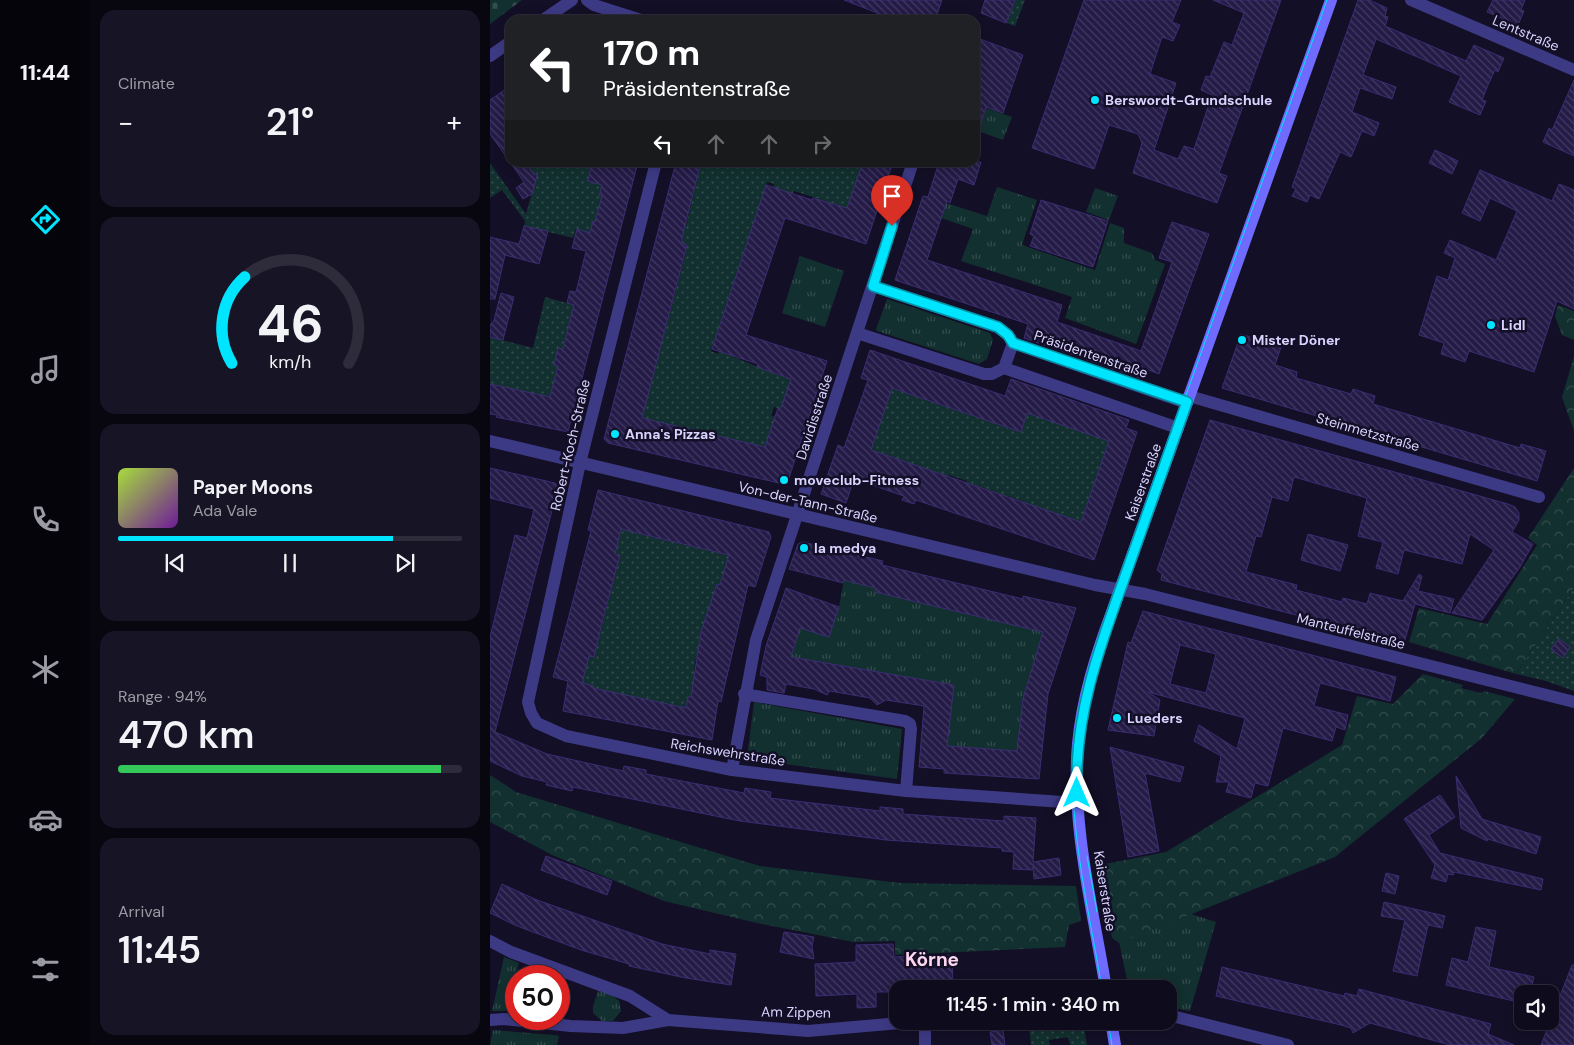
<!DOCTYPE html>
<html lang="en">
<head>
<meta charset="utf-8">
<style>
	:root { --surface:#0e0b1c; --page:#171425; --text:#f1f3f6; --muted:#9b9ba3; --line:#2e2b3b; --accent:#00e5ff }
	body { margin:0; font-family:"DM Sans",sans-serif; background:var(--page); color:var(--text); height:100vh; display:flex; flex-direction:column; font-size:19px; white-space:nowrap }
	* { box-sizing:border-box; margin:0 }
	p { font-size:16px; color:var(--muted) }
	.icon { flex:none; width:28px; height:28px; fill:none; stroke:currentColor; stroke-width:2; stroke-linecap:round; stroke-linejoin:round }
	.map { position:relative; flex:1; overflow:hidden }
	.drawer { display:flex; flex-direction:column; gap:10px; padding:10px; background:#08060f; width:400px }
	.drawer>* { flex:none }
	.top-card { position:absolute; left:15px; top:15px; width:475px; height:152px; border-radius:15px; box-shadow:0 2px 12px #0003,0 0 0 1px var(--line); background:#202124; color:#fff; overflow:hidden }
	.fabs { position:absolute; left:1024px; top:985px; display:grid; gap:10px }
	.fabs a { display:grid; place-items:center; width:45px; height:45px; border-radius:10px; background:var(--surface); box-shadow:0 2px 12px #0003,0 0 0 1px var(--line); font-size:25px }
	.speed { position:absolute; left:15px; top:965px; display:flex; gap:10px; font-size:25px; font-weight:700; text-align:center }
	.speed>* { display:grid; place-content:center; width:65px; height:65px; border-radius:50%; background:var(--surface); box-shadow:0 2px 12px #0003,0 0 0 1px var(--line); line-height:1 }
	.speed .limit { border:8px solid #d22; background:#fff; color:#111 }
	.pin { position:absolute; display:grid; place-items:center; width:42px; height:42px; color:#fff; margin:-51px -21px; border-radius:50% 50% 50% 0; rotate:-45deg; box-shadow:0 0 5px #0007 }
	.pin .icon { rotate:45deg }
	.me { position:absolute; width:55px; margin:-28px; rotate:0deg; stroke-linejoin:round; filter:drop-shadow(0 0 4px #0008) }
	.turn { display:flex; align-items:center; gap:18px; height:105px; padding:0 15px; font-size:22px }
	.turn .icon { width:65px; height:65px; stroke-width:2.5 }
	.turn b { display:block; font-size:35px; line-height:42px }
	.lanes { display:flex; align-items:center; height:48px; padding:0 15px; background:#0003; justify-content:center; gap:25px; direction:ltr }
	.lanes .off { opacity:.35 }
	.big { font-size:38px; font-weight:600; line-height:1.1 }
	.drawer .card { flex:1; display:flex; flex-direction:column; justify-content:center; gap:8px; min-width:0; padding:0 18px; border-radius:15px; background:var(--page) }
	.drawer .dial { align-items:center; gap:0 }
	.dial svg { height:130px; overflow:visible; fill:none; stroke:var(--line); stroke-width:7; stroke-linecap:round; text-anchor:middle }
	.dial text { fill:var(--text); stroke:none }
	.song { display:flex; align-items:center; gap:15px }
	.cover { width:60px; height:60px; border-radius:8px; background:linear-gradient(135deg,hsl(80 70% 55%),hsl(280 70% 35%)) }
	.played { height:5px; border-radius:2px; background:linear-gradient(90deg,var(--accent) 80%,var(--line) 80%) }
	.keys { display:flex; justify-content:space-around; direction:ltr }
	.heat { display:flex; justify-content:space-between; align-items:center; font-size:28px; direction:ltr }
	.charge { height:8px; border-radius:4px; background:linear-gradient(90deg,#34c759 94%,var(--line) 0) }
	.trip { position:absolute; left:399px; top:980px; width:288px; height:50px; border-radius:15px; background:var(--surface); box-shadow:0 2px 12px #0003,0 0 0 1px var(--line); font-weight:600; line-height:50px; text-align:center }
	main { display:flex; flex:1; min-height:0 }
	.dock { display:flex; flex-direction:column; width:90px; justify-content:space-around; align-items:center; background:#06040b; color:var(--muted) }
	.dock .icon { width:35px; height:35px }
	.dock .current { color:var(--accent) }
	.dock b { font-size:22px; color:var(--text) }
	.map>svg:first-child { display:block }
</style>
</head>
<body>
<main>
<nav class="dock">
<b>11:44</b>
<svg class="icon current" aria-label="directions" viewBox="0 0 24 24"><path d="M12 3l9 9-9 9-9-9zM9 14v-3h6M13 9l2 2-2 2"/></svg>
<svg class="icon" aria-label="music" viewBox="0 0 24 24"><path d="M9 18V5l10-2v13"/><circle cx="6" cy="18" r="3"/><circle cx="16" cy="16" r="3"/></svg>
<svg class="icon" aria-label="phone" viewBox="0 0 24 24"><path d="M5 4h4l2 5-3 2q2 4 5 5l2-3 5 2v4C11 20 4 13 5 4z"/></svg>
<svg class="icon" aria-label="climate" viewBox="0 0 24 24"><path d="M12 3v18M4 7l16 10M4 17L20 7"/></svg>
<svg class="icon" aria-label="car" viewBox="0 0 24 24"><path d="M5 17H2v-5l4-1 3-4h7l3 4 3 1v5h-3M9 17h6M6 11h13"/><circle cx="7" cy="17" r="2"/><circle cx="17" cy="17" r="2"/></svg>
<svg class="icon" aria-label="filters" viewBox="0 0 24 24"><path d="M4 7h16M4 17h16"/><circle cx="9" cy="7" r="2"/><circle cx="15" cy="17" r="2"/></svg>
</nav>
<section class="drawer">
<div class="card"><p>Climate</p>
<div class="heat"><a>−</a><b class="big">21°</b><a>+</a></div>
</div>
<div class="card dial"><svg viewBox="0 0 100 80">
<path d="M14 69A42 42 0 1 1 86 69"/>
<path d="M14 69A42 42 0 0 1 22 16" stroke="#00e5ff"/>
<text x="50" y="56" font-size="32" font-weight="700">46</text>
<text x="50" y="72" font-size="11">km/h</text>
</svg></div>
<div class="card">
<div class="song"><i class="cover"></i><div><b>Paper Moons</b><p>Ada Vale</p></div></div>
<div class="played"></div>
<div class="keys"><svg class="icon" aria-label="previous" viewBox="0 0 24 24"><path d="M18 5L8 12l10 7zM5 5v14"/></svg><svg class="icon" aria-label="pause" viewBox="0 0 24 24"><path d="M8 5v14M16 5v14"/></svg><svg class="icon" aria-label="next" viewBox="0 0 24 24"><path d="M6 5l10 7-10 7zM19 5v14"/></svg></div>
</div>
<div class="card"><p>Range · 94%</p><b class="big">470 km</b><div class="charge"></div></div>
<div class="card"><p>Arrival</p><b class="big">11:45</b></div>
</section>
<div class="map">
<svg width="1084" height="1045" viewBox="0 0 1084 1045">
	<defs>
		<pattern id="grass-tufts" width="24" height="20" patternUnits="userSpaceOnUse" patternTransform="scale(1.25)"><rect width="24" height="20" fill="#12302f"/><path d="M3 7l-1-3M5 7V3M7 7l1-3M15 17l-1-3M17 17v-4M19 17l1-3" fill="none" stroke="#344d4e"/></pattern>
		<pattern id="forest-crowns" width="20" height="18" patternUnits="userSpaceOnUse" patternTransform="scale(1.25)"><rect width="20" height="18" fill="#12302f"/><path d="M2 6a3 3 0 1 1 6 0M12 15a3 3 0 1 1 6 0" fill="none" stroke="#344d4e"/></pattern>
		<pattern id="cemetery-stones" width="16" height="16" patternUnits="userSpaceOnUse" patternTransform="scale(1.25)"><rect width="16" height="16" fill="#12302f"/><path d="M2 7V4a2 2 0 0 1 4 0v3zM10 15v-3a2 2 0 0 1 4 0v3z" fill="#344d4e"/></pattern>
		<pattern id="garden-dots" width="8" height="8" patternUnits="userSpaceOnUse" patternTransform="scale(1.25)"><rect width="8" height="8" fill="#12302f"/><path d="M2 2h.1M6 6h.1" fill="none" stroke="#344d4e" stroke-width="1.8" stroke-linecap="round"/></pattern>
		<pattern id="building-back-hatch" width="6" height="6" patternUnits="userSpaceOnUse" patternTransform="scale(1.25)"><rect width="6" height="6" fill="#241b47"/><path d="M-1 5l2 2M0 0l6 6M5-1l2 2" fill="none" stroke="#433b63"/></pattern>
	</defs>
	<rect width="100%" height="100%" fill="#130f26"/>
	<path fill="url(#grass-tufts)" d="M496,108L522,117L513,140L485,130Z
		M507,187L547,200L532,245L605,270L620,223L634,228V243L662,253L665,260L675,264L646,344L575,318L582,297L471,261L483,229L451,218L456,203L497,216Z
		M605,188L628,196L619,220L596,212Z
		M310,256L354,271L335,327L292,313Z
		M397,299L500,333L503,340L497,359L489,364L387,331L386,329Z
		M354,580L386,588V592L536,628L555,626L533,698L527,751L457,746L464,685L301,657L310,628L349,607Z
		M264,702L412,729L407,779L257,759Z
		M695,912L726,922L700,1011L678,1007V989H639L628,937Z
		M14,957L29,963L17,1011H2Z
		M108,991L121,994L129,1001L131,1011L123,1021H112L103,1013V1006Z
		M3,1030L64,1035L69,1036L67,1045H0Z"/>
	<path fill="url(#forest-crowns)" d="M1068,305L1084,311V340L1072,335L1065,316Z
		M1084,356V431L1072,397Z
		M1084,468V588L1026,674L919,642L929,608L997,624L1047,545L1038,538Z
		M933,674L973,685L971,688L991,693L994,691L1025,699L992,738L845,857L629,943L622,938L605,866L676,852L852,745L867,696L903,704Z
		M0,775L26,792L270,866L410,883L586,886L591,921L579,925L575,947L405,955V941L363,942L267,923L174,901L62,855L0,822Z"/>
	<path fill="url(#cemetery-stones)" d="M0,0H32L0,24Z"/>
	<path fill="url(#garden-dots)" d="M525,0H535L525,26L516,23Z
		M118,162L116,183L111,189L109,196L113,197L106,222H103L102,236L86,229L83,238L34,226L35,221L12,190L0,198V163L36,214L46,178L35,163Z
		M211,163H373L358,207L359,213L354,207L304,191L302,194L283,188L284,184L277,182L231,320L234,322L227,342L224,341L221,351L228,354L229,351L291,376L305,377L294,410L284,407L281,415L285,417L281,450L160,420L159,423L145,416L156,402L195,256L197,245L192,243V224L196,225Z
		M55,297L84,305L64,381L69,407L33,392L0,384V337L43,348Z
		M392,385L530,432L537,413L619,441L591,522L577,517L575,522L534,508L535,502L518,496L515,502L504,498L506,492L488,486L485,492L475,488L477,481L459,475L457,482L413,467L414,461L397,455L384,457L386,452L375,448L383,444L399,397L389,393Z
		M132,526L146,533L247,557L234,572L230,585L227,584L211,632L210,638L214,639L211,658H206L204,671L208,672L204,691H202L201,697H198L197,705H200L199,709L103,688V686L92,683L99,656L104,657L130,556L125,554Z
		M1084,588V691L1056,681L1026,674Z
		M574,1021H593L597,1045H580L578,1037L559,1040L560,1045H541L539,1027Z"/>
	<path fill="url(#building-back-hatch)" stroke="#3b2d73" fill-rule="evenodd" d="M354,0H452L445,20H405Z
		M495,0H525L516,23L491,13Z
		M594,0H691L682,22L690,25L683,41L672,37L660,74L686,83L664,150L688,159L694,146L704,149L722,95L711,90L716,76L720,77L734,42L742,45L754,13L723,0H791L729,173L737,176L727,203L643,173L652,143L648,134L619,125L604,169L542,148Z
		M868,0H879L897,8L895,16L898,17L895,26L976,61L984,45L1014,58L1008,72L1005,70L998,85L992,100L996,101L990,115L959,102L971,76L886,39L873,75L906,87L902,99L870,88L862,112L889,123L884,136L872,131L861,157L850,152L829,199L820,195L817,202L802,196L806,189L802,187Z
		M1003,0H1035L1031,10L1034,11L1028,25L997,12Z
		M490,39L533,55L513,113L496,107L488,132L485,131V53Z
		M1084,80V156L1053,142L1059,128L1062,130Z
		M20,86V162L0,134V100Z
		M945,150L968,161L962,174L939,163Z
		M20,162H35L44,175L48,172L42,194L33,199L26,188L34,182Z
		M102,162L117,166L118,162H148L78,432L6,417L7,415L0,414V384L60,397L68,366L64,365L68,348L73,349L84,305L77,303L80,291L86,292L96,251L82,248L87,229L100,233L103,221L105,222L112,196H109L112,185L98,181Z
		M186,162H211L192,237V243L197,245L152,418L275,447L288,408H291L301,379L267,367L268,364L222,349L276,185L322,200L323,198L357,208L373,162H403L376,244L295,218L256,335L337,361L298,481L293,484L118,443L114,439Z
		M449,162H491L484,185L468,179L460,203L457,201L437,260L572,305L567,322L651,351L682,262L669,258L682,222L719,234L669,374L656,369L652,379L534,338L538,324L405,280L433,196L438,197Z
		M990,170L1062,201L1069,184L1084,190V309L1067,301L1044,372L979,351L975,362L951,354L954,343L929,335L947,276L958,280L965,258L954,253L960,240L1006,260L1027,211L1000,198L990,221L972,213Z
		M551,200L618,221L603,267L540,246L544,236L540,234Z
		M34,226L58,231L49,264L15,255L5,299H0V237L29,244Z
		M11,293L24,297L13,340L0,337V325L4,320Z
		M751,334L791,347L785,365L807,372L806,378L861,394L863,389L885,396L883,404L1030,448L1031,444L1056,451L1047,481L732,388Z
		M380,350L515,396L521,379L639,420L636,428L647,432L604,560L426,500L424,504L412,500L414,496L364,479L356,503L331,494L348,445L354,448L378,380L371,378ZM402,388L531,432L537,413L619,441L591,522L381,450Z
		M720,420L1018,504L1025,507L1029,513V520L1022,532L1043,544L1030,567L992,620L962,613L1004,550L980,534L972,564L914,550L908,574L886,568L893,542L868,536L877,498L804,477L798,501L782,497L771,537L766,536L756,572L807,585L806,590L852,602L853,598L877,604L880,593L913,601L929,574L932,576L928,591L964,599L960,613L925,604L914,643L671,580L672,574L667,570Z
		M0,468L65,483L68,487L5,732L57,754L133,771L134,766L156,770V774L254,793L255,788L281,792L280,798L390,811V807L413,809V814L514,821V816L546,818L543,862L569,858L571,875L544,879L543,867L542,870L523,869L524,852L512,851V848L396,840L250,821L83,787L82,791L56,785L57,782L32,776L0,761V637L25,535L37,538L44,509L0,498Z
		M108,490L279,532L281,537L265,587L258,585L231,702L228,701L222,740L73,711L78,681L63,677L101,531L98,530ZM131,529L239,555L230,585L227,584L211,632L201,697H198L196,708L103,688L104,686L92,683L99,656L104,657L112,623L130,555L125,554Z
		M818,534L858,545L850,571L811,560Z
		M313,542L393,561L392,565L533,599V596L586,608L558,694L549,779L454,773V769L429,767L434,706L396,700L387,705L380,698L340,691L337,695L324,689L296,684L294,693L277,690V677L270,675L276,646L296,588L349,607L339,637L310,628L301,657L464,685L457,746L527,751L533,699L553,632L385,592L386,588L354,580L353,583L299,569L308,544Z
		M653,611L906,677L900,701L830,683L824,706L858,715L855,730L846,727L842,741L793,728L778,786L765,783L761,798L736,792L739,782H726L731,756L704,741L709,725L747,749L755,718L658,692L670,700L664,736L618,730L638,642L641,643ZM690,645L726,654L716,693L680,684Z
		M1069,639L1080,647L1073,658L1061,649Z
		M620,747L694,767L690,782L655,773L669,851L638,857Z
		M966,776L992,819L1051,837L1046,854L998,839L997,841L971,828Z
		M950,795L965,817L939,835L950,853L1053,879L1051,890L964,872L963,875L958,874L956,882L941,878L945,865L914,819Z
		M56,856L122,881L117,895L51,870Z
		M896,873L909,876L905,894L892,891Z
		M12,884L47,900L172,944L220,954V950L246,954L241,985L196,978L139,966V964L91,950L27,926L0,913Z
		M894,902L955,916L952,928L938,925L927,976L903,971L915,920L891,916Z
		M986,927L1006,931L999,967L1044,977L1040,994H1032V1003L956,985L962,958L978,962Z
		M294,932L324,937L322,946L324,959L290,952Z
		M403,944L404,957L462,955L463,985L404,987L405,992H386V1007L367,1008V994L326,996L325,964L366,962V945Z
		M1082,965H1084V1045H1051Z
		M732,967L854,996L855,993L867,996L869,989L1001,1024L998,1034L1024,1045H960L880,1023L863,1033L861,1028L851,1025L726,996Z
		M513,1030L515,1045H502L500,1032Z"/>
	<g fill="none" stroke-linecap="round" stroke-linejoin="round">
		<path stroke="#3d3a85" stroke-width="12" d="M97,0L104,5L151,20
			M921,0L1084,70
			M53,20L82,0
			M0,56L20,42
			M166,162L90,463L38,702L41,713L47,723L76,736L242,770L416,791L587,803
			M383,286L507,327L518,335L523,343L697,403
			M367,333L494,374H502L514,368L688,428
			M514,368L523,343
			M699,396L1049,497
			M0,441L605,585L655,594L1084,702
			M254,694L415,721L420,724L421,729L416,791
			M242,770L266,640L423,162
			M0,941L21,952L140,996L178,1020
			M678,1015L798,1045
			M0,1020L14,1019L81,1026L133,1028L178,1020L318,1031L433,1021
			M435,1045V1021"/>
		<path stroke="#6f6bff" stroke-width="12" d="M616,989C603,909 581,826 588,744C592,699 606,655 622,612L841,0
			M621,1021L625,1045"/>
		<path stroke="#00e5ff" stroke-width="1" d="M591,746L598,703L609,661
			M597,856L607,912
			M612,989C598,903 574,812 586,724C592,685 607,648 619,611L837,0
			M618,1021L622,1045"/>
	</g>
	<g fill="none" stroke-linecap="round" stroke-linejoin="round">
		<defs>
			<path id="route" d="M402,226L383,286L508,327L518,335L523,343L697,402C676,462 654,522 633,582C608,651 584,718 587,793"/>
		</defs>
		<use href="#route" stroke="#0095a6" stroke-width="12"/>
		<use href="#route" stroke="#00e5ff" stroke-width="9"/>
	</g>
	<g fill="#00e5ff" stroke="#130f26" stroke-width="2">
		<circle cx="605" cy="100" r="5"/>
		<circle cx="1001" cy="325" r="5"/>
		<circle cx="752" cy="340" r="5"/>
		<circle cx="125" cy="434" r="5"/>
		<circle cx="294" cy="480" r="5"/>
		<circle cx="314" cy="548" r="5"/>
		<circle cx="627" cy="718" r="5"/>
	</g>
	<g text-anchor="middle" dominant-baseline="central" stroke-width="5" stroke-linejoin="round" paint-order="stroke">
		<g font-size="14" fill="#d9d4ff" stroke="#130f26">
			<text transform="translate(1036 33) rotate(23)">Lentstraße</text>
			<text transform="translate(601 354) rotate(19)">Präsidentenstraße</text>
			<text transform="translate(324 417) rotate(-72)">Davidisstraße</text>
			<text transform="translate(878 432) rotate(16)">Steinmetzstraße</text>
			<text transform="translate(80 445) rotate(-77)">Robert-Koch-Straße</text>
			<text transform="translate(653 482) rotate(-70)">Kaiserstraße</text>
			<text transform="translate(318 502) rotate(13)">Von-der-Tann-Straße</text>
			<text transform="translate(861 631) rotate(14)">Manteuffelstraße</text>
			<text transform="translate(238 752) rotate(9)">Reichswehrstraße</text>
			<text transform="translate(615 891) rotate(81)">Kaiserstraße</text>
			<text transform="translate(306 1012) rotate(1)">Am Zippen</text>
		</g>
		<g font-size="14" font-weight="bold" fill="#d9d4ff" stroke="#130f26" text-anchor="start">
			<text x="615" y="100">Berswordt-Grundschule</text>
			<text x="1011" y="325">Lidl</text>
			<text x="762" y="340">Mister Döner</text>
			<text x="135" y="434">Anna's Pizzas</text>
			<text x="304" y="480">moveclub-Fitness</text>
			<text x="324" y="548">la medya</text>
			<text x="637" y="718">Lueders</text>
		</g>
		<g font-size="19" font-weight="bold" fill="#ffd6f0" stroke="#130f26">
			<text x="442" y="959">Körne</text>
		</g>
	</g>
</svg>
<div class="fabs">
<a><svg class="icon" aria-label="sound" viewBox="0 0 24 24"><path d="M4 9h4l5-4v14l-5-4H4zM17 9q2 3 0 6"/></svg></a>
</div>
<div class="speed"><div class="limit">50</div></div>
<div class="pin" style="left:402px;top:226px;background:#d93025"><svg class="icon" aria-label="arrive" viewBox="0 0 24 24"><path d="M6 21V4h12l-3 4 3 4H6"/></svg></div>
<svg class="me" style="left:587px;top:793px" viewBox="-20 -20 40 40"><path d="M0-17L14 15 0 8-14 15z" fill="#00e5ff" stroke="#fff" stroke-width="4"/></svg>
<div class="trip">11:45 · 1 min · 340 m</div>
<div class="top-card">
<div class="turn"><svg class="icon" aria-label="left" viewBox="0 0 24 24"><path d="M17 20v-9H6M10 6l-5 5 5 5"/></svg><div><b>170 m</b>Präsidentenstraße</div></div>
<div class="lanes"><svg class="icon" aria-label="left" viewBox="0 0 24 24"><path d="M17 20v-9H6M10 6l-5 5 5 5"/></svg><svg class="icon off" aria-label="ahead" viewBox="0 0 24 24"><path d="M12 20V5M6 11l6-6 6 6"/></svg><svg class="icon off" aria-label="ahead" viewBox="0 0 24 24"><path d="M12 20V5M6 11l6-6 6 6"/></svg><svg class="icon off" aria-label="right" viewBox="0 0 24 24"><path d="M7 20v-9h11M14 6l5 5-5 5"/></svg></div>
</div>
</div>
</main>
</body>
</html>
